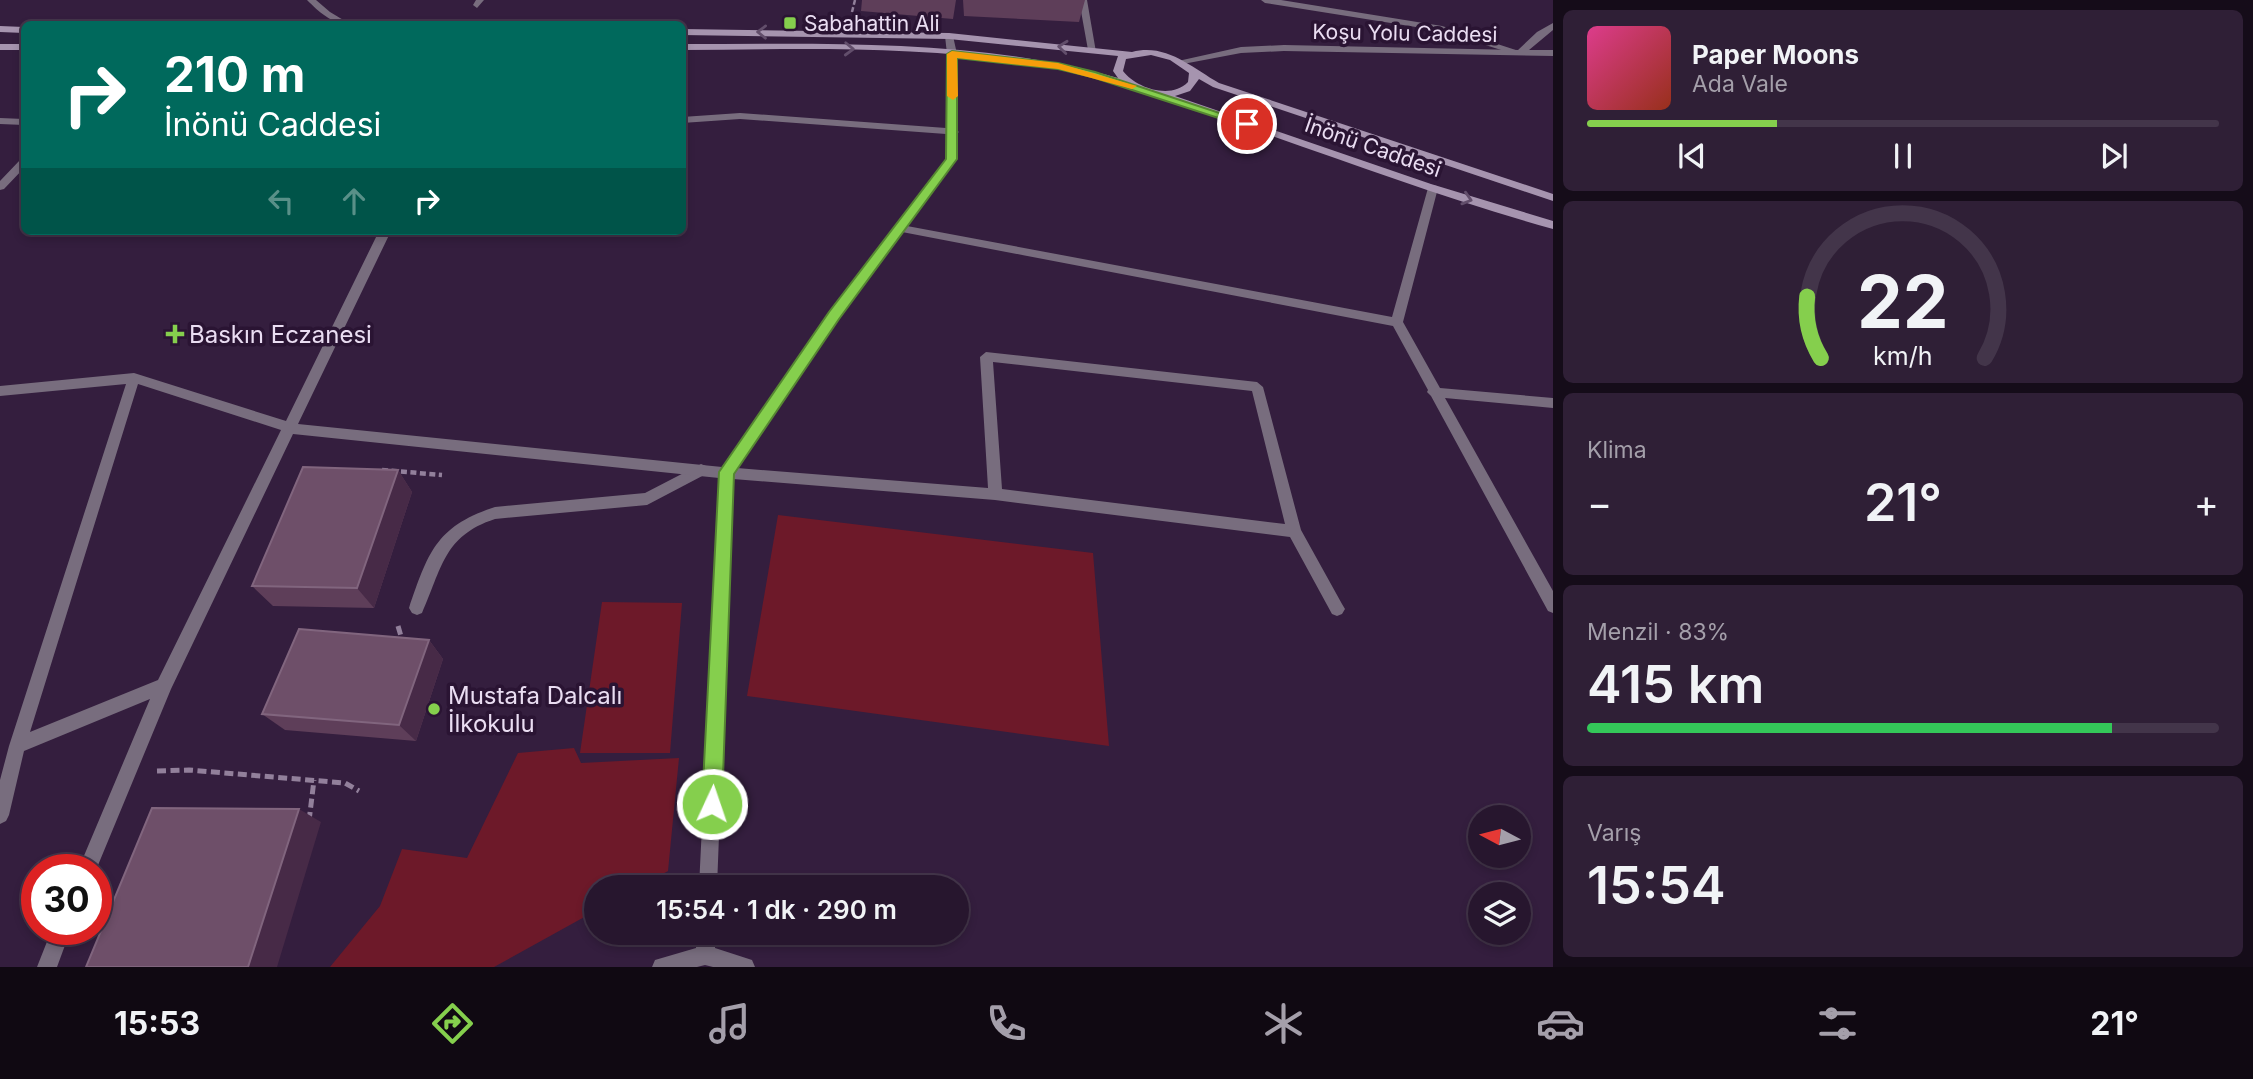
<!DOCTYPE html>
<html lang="tr">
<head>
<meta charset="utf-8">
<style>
	:root { --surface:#27162e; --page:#2f1f36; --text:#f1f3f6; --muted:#a49faa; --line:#43354a; --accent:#85cf4d }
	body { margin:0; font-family:Inter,sans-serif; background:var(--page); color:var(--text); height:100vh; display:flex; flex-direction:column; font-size:26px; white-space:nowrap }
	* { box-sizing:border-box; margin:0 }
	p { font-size:23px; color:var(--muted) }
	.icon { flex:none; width:38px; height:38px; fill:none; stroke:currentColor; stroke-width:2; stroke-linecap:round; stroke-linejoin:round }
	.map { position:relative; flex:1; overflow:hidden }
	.panel { display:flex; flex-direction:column; gap:10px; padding:10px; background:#150c19; width:700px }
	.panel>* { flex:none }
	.top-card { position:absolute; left:21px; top:21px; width:665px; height:214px; border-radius:10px; box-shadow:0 4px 10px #0003,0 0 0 2px var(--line); background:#00695c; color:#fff; overflow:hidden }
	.needle { width:46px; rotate:277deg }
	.fabs { position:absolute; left:1468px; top:805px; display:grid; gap:14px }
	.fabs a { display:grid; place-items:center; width:63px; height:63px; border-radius:50%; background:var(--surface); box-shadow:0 4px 10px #0003,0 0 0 2px var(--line); font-size:35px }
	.speed { position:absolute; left:21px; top:854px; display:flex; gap:14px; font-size:35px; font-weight:700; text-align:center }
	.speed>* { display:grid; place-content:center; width:91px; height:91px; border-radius:50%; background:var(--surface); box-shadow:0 4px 10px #0003,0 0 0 2px var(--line); line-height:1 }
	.speed .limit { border:10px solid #d22; background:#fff; color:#111 }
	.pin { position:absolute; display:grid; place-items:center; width:60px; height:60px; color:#fff; margin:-30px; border:4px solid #fff; border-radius:50%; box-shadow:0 2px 7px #0007 }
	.me { position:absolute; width:77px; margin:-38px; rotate:3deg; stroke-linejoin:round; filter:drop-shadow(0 0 5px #0008) }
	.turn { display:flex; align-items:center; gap:24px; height:147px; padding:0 28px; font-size:32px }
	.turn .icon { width:91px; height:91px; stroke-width:2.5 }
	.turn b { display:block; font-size:49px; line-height:60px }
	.lanes { display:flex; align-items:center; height:66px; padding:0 28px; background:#0003; justify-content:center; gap:35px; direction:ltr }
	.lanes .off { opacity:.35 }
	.big { font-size:52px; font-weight:600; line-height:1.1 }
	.panel .card { flex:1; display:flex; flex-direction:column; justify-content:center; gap:10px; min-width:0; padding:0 24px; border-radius:10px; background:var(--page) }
	.panel .dial { align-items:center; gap:0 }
	.dial svg { height:182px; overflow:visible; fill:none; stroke:var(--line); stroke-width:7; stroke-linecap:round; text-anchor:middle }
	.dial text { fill:var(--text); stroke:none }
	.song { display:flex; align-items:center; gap:21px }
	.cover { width:84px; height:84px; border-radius:10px; background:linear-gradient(135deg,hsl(330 70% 55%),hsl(10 70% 35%)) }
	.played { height:7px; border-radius:4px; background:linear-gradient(90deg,var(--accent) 30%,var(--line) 30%) }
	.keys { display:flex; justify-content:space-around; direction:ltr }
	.heat { display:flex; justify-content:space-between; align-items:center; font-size:38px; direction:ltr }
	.charge { height:10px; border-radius:5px; background:linear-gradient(90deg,#34c759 83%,var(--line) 0) }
	.trip { position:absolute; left:584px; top:875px; width:385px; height:70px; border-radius:35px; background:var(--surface); box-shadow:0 4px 10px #0003,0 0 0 2px var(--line); font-weight:600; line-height:70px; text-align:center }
	.tab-bar { display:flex; height:112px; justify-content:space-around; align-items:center; background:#100912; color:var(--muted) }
	.tab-bar .icon { width:49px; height:49px }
	.tab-bar .on { color:var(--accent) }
	.tab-bar b { font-size:32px; color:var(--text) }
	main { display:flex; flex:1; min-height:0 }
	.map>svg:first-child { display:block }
</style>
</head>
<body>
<main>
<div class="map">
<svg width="1553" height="967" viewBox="0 0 1553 967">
	<rect width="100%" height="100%" fill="#341e3e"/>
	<path fill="#6d1929" d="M778,515L1093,553L1109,746L747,696Z
		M602,602L682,603L670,753H580Z
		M574,748L581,763L679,758L668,871L639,887H597V910L494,967H330L380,906L402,849L467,858L518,753Z"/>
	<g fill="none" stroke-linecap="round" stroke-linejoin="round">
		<path stroke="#92809b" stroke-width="2.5" stroke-dasharray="5 2.5" stroke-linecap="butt" d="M852,12L855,0"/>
		<path stroke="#92809b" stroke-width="4.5" stroke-dasharray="6 3.5" stroke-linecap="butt" d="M382,470L442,475"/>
		<path stroke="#92809b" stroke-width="5" stroke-dasharray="9 4.5" stroke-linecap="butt" d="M398,626L403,643
			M157,771L189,770L345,783L359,791
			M309,821L314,780"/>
		<path fill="#786d7e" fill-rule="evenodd" d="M701,464L706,466L708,470L706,474L647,505L495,519C443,536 442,569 422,613L417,615L412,613L409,608C428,553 436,526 495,507L645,493Z"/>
		<path fill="#786d7e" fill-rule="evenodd" d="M307,0H316L330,12L350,24C333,25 319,12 307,0Z
			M476,0H484L477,8L473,5Z
			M1079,0H1087L1096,52L1088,50Z
			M1261,0H1281L1442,26L1525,53L1517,55L1441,31L1265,3Z
			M949,33L953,36L957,54L956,130L959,132L956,134V159L907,226L1392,317L1428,188L1433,185L1437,186L1438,188L1403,322L1440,388L1553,398V408L1445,398L1553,591V613L1548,611L1431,396L1427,392L1428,390L1393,326L902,232L838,318L737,468L988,488L980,357L986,352L1257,382L1263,387L1301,530L1342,604L1345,609L1342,614L1337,616L1332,614L1290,537L995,500L733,479L717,887H699L719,478L293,434L171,689L96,870H78L150,699L24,751L9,815L6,821L0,824V780L9,746L126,384L0,396V386L134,373L286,421L379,231H391L298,424L722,467L830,312L946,159V134L740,119L682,123V117L740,113L946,128L947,54L945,36ZM993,362L1252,391L1285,524L1002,489ZM138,384L281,430L158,680L30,732Z
			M0,118L24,119V125L0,124Z
			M24,159V168L4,189L0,190V181L20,160Z
			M52,929H71L57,967H37Z
			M697,933H715V948L752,960L755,967H713L705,965L697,967H652L655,960L696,948Z"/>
		<path fill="#786d7e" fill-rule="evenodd" d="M1553,23V30L1529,50H1553V56L1284,51L1241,53L1183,64L1178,61L1241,47L1284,45L1518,50L1537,32Z"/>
		<path fill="#a694af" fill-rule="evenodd" d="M0,26L24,27V33L0,32Z
			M682,29L949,33L1132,52C1166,43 1191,67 1219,83L1553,194V201L1213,87L1199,79L1190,91L1175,96L1431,184L1553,221V229C1442,198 1334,157 1226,120C1177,103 1129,84 1079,73C950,44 814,49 682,50V44C827,44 978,38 1118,78L1113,71L1118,56L949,39L682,35ZM1151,55L1170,60L1189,73L1188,82C1171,100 1136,88 1123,71L1126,59Z
			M0,44H24V50H0Z"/>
	</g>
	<path fill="#5e3e59" d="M862,0H956L953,19L861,11Z
		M963,0H1085L1079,22L964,16Z
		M398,470L412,492L374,608L273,606L252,586Z
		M429,640L443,659L416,741L285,730L262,714Z"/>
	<path fill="#472a47" d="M398,470L412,492L374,608L357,588Z
		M429,640L443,659L416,741L399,725Z
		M299,809L321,822L277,967H248Z"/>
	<path fill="#6e4f69" stroke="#81657e" stroke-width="2" d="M303,467L398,470L357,588L252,586Z
		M299,629L429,640L399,725L262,714Z
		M152,808L299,809L248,967H86Z"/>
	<defs><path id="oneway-chevron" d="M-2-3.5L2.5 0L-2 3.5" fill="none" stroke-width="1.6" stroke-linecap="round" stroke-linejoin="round" transform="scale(1.75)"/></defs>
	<g stroke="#624e6b">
		<use href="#oneway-chevron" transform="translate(762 32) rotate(-179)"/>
		<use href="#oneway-chevron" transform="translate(1063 47) rotate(-174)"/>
		<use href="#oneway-chevron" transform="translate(849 49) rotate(2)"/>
		<use href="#oneway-chevron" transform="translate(1467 199) rotate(17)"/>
	</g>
	<path fill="#85cf4d" stroke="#568732" stroke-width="2" d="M952,51L1058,63L1095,72L1253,124L1243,126L1092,77L1058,69L957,58V159L839,319L734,474L722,804L719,811L712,814L704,811L702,804L719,472L829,312L946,159L947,54Z"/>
	<path fill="#f59e0b" d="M952,51L1058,63L1137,86L1132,89L1058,69L957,58L958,96L953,100L947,96V54Z"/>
	<g fill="#85cf4d" stroke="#2a1433" stroke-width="2.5">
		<rect x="783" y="16" width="14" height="14" rx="3.5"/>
		<path d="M171.5 323.5h7v7h7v7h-7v7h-7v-7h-7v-7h7z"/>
		<circle cx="434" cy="709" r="7"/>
	</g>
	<g text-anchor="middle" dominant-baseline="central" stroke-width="7" stroke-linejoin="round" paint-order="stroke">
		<g font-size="21" fill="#eaddf2" stroke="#2a1433" text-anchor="start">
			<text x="804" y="23">Sabahattin Ali</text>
		</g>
		<g font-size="21" fill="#eaddf2" stroke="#2a1433">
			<text transform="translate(1405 33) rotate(1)">Koşu Yolu Caddesi</text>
			<text transform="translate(1373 147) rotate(19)">İnönü Caddesi</text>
		</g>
		<g font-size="24" fill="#eaddf2" stroke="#2a1433" text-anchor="start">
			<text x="189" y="334">Baskın Eczanesi</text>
			<text x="448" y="695">Mustafa Dalcalı<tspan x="448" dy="28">İlkokulu</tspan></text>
		</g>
	</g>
</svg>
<div class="fabs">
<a><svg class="needle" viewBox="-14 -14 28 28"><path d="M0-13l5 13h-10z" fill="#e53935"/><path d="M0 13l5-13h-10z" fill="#a49faa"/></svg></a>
<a><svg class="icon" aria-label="layers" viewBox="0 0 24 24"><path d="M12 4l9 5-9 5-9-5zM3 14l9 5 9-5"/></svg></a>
</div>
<div class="speed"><div class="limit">30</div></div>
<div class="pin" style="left:1247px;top:124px;background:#d93025"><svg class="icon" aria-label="arrive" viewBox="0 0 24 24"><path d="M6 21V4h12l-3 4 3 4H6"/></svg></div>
<svg class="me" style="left:712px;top:804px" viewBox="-20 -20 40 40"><circle r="17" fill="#85cf4d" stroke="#fff" stroke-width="3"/><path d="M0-11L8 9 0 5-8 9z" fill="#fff"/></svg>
<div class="trip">15:54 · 1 dk · 290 m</div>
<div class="top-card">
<div class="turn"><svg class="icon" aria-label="right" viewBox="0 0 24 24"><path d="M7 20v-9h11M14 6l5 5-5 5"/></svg><div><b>210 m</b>İnönü Caddesi</div></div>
<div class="lanes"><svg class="icon off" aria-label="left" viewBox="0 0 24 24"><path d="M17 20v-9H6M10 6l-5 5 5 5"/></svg><svg class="icon off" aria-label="ahead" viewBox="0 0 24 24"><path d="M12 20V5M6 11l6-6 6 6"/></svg><svg class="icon" aria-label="right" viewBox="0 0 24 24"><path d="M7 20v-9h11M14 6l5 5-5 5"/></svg></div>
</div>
</div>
<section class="panel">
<div class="card">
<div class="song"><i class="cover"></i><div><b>Paper Moons</b><p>Ada Vale</p></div></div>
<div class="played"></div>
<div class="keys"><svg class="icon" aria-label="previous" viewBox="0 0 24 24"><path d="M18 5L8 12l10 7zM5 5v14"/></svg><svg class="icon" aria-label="pause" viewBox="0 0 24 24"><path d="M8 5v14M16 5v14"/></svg><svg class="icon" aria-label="next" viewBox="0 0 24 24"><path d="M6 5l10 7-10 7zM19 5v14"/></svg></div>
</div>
<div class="card dial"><svg viewBox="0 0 100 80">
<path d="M14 69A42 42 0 1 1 86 69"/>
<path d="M14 69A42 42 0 0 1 8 42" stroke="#85cf4d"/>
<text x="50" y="56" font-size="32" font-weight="700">22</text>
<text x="50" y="72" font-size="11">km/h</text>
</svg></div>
<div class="card"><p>Klima</p>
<div class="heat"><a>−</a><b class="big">21°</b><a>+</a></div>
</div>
<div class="card"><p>Menzil · 83%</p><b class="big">415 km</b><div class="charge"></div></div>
<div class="card"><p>Varış</p><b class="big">15:54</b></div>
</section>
</main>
<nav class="tab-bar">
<b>15:53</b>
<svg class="icon on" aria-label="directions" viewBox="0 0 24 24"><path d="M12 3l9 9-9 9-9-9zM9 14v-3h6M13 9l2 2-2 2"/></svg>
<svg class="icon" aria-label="music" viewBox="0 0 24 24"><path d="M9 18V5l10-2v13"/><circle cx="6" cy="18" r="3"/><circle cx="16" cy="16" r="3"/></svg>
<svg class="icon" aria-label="phone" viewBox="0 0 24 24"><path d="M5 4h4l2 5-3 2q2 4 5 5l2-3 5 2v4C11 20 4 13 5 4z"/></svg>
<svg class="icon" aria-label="climate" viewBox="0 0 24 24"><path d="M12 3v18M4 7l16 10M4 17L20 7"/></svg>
<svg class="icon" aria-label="car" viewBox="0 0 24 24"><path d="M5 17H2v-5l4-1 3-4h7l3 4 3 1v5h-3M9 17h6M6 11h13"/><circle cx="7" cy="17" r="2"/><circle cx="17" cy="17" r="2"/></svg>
<svg class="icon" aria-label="filters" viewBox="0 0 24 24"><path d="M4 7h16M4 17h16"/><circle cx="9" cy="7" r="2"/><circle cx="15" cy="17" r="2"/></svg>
<b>21°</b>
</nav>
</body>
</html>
